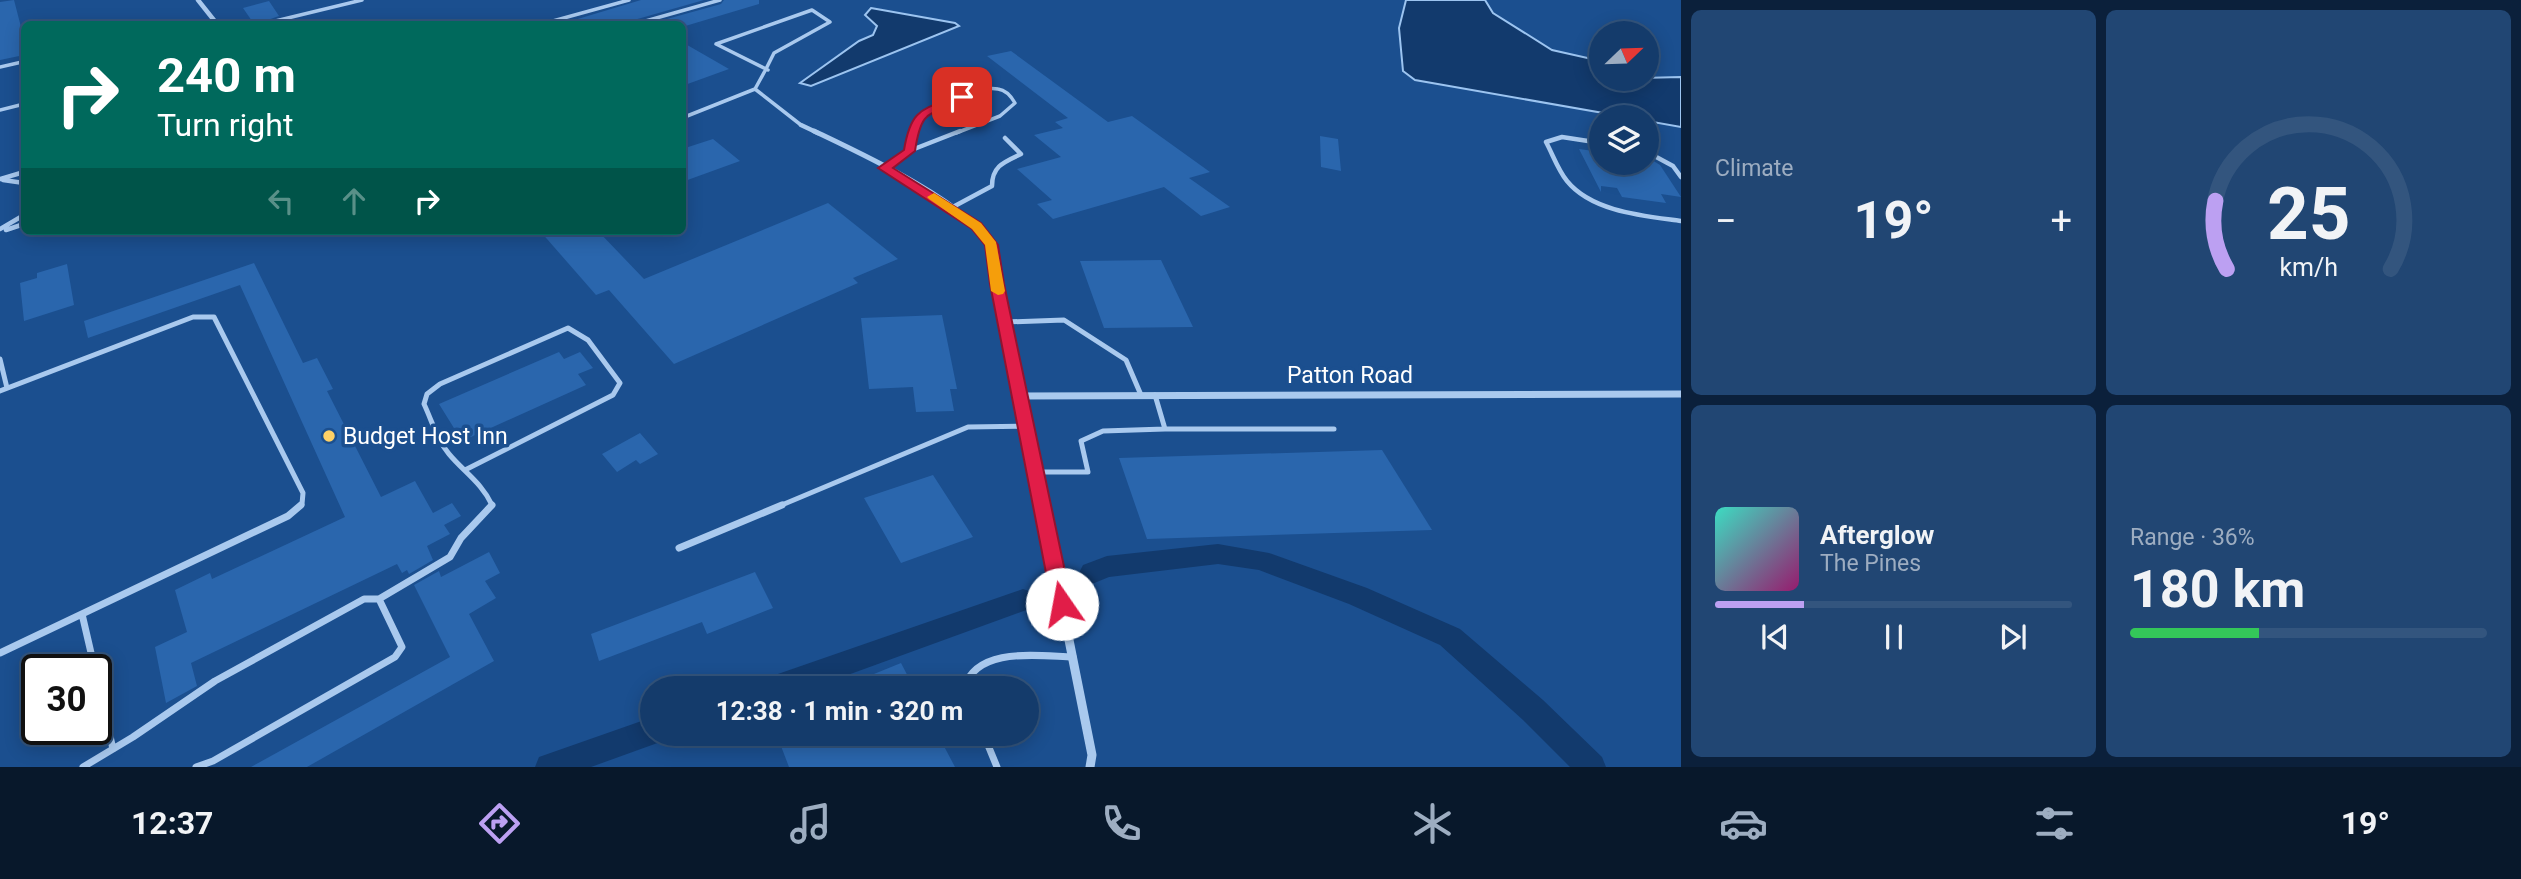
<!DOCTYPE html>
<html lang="en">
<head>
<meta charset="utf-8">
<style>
	:root { --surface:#143b6b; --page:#214673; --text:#f1f3f6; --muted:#9dadc1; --line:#33557e; --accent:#bca0f2 }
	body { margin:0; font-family:Roboto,sans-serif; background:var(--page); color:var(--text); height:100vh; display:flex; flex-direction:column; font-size:26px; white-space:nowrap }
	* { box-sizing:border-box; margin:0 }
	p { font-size:23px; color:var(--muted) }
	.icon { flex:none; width:38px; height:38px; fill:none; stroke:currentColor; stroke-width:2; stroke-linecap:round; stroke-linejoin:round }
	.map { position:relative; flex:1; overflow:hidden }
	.sheet { display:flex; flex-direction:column; gap:10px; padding:10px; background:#0b203b; width:840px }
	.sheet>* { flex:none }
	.guide { position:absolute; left:21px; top:21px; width:665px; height:214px; border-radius:10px; box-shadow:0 4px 18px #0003,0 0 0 2px var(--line); background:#00695c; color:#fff; overflow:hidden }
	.needle { width:46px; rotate:67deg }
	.tools { position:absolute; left:1589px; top:21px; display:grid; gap:14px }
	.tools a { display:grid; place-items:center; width:70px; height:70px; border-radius:50%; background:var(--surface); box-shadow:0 4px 18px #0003,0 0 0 2px var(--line); font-size:35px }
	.speed { position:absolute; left:21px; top:654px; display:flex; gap:14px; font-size:35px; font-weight:700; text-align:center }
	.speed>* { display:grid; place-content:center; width:91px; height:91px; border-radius:50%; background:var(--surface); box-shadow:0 4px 18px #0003,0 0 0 2px var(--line); line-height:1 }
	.speed .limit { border:4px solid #111; border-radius:10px; background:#fff; color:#111 }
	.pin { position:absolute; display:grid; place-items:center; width:60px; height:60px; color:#fff; margin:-30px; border-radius:14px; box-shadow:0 4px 10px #0006 }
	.me { position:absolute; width:77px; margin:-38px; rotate:348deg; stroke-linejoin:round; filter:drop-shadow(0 0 5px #0008) }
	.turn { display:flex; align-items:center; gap:24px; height:147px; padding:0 21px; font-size:32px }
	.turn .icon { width:91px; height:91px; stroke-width:2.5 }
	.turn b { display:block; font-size:49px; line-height:60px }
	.lanes { display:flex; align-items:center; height:66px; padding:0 21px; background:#0003; justify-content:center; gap:35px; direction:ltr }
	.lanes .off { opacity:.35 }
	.big { font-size:52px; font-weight:700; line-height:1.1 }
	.sheet .card { flex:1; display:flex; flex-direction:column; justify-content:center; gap:10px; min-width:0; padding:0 24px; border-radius:10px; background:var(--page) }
	.sheet .dial { align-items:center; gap:0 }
	.dial svg { height:182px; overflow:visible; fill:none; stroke:var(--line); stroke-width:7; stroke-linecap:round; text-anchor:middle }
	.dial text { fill:var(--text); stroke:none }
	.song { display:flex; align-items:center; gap:21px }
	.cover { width:84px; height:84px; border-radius:10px; background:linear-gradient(135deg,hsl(170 70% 55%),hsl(320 70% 35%)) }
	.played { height:7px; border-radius:4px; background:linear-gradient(90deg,var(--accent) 25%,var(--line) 25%) }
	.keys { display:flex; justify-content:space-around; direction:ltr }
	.heat { display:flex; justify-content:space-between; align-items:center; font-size:38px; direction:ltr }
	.charge { height:10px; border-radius:5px; background:linear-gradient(90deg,#34c759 36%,var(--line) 0) }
	.sheet .tiles { flex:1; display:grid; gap:10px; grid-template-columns:repeat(2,1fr) }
	.trip { position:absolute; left:640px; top:676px; width:399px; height:70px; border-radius:35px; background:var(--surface); box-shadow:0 4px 18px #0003,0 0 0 2px var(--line); font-weight:700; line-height:70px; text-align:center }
	.menu { display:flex; height:112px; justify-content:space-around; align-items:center; background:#08182b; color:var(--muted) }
	.menu .icon { width:49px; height:49px }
	.menu .selected { color:var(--accent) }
	.menu b { font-size:32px; color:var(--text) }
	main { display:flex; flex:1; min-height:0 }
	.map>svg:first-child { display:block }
</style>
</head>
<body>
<main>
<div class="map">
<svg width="1681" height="767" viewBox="0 0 1681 767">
	<rect width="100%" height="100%" fill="#1b4f8f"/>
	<path fill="#123a6d" stroke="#9cc4f0" stroke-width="2" d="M1406,0H1485L1493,13L1552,50L1601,61V79L1681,77V127L1647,121V117H1626L1415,80L1403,71L1399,28Z
		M871,8L955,23L959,26L811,86L800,83L859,41L873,35L877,26L865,15Z"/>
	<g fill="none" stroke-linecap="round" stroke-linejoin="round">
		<path fill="#123a6d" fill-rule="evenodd" d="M1218,544L1269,553L1367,588L1460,629L1543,700L1602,757L1606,767H1570L1523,720L1440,645L1349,604L1259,570L1218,564L1109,577L1092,584L1083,581L1079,573L1083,565L1107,556Z
			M1023,589L1032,592L1036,600L1032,608L812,688H761L765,679L775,675Z
			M653,717V733H667L663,741L591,767H535L539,757Z"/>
	</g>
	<path fill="#2a66ad" d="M14,0L21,27L24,30V55L0,60V2Z
		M641,0H704L634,20L631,24H572L571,21Z
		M724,0H759V4L682,27V24H649L721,4Z
		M269,1L279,16L259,23L254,24L243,8Z
		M682,42L729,69L682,86Z
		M1011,51L1108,122L1132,116L1210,172L1189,178L1230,207L1201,216L1164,187L1053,219L1037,204L1052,200L1017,169L1061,157L1034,135L1063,128L1055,122L1068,118L987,56Z
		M1320,136L1338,139L1341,171L1321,167Z
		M713,139L740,161L682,182V149Z
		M1579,149L1601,152V163H1647V157L1660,165L1681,197L1661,194L1666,203L1622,197L1617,188L1601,186V192Z
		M828,203L898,259L853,278L858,283L674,364L609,290L596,295L540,231H598L644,279Z
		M1161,260L1193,327L1104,328L1080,261Z
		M254,263L303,363L317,358L333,389L327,391L381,497L415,481L433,513L452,503L461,516L444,525L450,534L427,546L433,560L409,574L407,570L402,573L397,564L191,663L197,686L166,703L155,647L187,632L175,590L210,573L212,579L345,517L240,285L88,338L84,321Z
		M67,264L74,305L24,321L20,283L37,278V273Z
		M942,315L957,389H950L954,411L916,412L913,387L869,389L861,318Z
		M559,352L564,359L580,352L593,368L578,374L586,385L462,441L439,404Z
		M640,433L658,454L640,464L636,460L617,472L602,454Z
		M1382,450L1432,530L1147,539L1119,458Z
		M933,475L973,537L901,563L864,498Z
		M489,552L500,573L485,581L496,598L469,614L494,661L307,767H251L450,657L414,585L439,571L441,577Z
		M755,572L773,608L707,634L702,622L599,661L591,634Z
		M901,663L914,688H842V687Z
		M776,733H937L955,767H789Z"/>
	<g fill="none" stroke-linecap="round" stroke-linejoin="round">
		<path stroke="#a9c9ee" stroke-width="3.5" d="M812,10L830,22L774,53L766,69L716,44Z
			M263,24L362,0
			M542,24L629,0
			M635,24L720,0
			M0,67L22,62L24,69
			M766,69L768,70
			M755,89L766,69
			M0,110L24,104
			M682,118L755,89L801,125
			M911,133C917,109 975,85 998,89C1006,90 1011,96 1015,103L1000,116L956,133"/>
		<path stroke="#a9c9ee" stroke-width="4.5" d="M1601,143L1562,137L1546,142C1553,155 1558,170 1567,181C1592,212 1645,216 1681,221
			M909,151L912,131
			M909,151L960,131
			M1647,152L1673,166L1681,177
			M884,168L909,151
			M0,179L24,172
			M3,180L24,183
			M951,208L992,186C992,166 1004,162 1021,154L1005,138
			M0,229L24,215
			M6,230L24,224"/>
		<path stroke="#a9c9ee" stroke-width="5" d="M1005,322L1064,320L1126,360L1141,395
			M0,359L7,388
			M0,391L193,317H214L303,493L302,504L299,507
			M1155,395L1165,429H1334
			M465,470L613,395L620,383L588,340L568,328L440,384L427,394L424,404C432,421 437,440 449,454C464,472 482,483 492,505L490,507
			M1035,472H1088L1081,441L1103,431L1165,429
			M777,507L968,427L1026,426"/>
		<path stroke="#a9c9ee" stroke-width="7" d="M679,548L782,505
			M379,599L450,557L461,538L492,505
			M82,614L95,670
			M0,653L288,516L301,505
			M96,677L113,749
			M964,688C977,646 1038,656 1073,657
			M983,733L997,767
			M83,767L133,737L215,681L364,599H379L402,647L395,657L213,761L196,767"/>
		<path stroke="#a9c9ee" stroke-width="4.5" d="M198,0L217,24
			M801,125L818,133"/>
		<path stroke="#a9c9ee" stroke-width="5" d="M814,131C858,152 969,203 991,245C999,260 997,283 1000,299"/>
		<path stroke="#a9c9ee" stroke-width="7" d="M1000,297L1042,507
			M1019,396L1681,394"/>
		<path stroke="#a9c9ee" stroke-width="9" d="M1042,505L1092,755L1090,767"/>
	</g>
	<path fill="#e11d48" stroke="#92132f" stroke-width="2" d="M959,95L968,97C936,122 923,97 915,151L893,168L981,223L998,245L1004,284L1072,604L1069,610L1062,613L1055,610L1052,604L990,284L985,245L972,229L878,168L904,150C911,108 922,110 959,95Z"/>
	<path fill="#f59e0b" d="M934,193L981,223L996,242L1005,291L1003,294L998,295L991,291L985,245L972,229L929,199L927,197Z"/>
	<circle fill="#ffd166" stroke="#1b4f8f" stroke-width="2.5" cx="329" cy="436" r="7"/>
	<g text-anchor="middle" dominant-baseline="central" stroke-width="7" stroke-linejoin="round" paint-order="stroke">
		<g font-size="23" fill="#fff" stroke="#1b4f8f">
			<text x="1350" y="375">Patton Road</text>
		</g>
		<g font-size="23" fill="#fff" stroke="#1b4f8f" text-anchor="start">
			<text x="343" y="436">Budget Host Inn</text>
		</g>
	</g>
</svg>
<div class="tools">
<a><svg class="needle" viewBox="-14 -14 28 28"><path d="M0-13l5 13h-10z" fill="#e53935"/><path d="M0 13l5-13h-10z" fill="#9dadc1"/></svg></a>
<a><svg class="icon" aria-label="layers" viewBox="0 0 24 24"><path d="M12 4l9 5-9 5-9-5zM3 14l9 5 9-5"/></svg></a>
</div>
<div class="speed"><div class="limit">30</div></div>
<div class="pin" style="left:962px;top:97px;background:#d93025"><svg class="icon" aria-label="arrive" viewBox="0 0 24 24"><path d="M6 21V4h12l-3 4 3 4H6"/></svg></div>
<svg class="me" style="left:1062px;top:604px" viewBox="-20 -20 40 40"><circle r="19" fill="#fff"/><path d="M0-13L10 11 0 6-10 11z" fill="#e11d48"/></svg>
<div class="trip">12:38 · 1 min · 320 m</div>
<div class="guide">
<div class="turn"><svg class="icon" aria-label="right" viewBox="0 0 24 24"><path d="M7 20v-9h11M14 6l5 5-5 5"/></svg><div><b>240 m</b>Turn right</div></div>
<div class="lanes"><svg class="icon off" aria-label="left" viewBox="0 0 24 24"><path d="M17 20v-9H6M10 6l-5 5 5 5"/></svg><svg class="icon off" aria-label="ahead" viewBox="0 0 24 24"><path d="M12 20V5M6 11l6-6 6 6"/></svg><svg class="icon" aria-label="right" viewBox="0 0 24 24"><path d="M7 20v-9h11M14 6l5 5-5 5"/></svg></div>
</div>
</div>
<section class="sheet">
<div class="tiles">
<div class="card"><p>Climate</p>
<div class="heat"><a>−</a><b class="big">19°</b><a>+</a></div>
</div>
<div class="card dial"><svg viewBox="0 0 100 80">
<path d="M14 69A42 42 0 1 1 86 69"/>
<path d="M14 69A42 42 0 0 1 9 39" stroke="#bca0f2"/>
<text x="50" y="56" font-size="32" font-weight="700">25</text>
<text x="50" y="72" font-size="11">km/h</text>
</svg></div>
<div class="card">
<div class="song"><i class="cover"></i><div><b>Afterglow</b><p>The Pines</p></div></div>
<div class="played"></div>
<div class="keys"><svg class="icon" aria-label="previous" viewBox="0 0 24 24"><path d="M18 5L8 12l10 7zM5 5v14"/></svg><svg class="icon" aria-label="pause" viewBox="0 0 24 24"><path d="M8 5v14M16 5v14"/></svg><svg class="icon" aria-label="next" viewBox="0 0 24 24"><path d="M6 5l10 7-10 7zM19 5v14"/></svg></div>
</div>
<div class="card"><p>Range · 36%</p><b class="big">180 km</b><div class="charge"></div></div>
</div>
</section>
</main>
<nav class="menu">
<b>12:37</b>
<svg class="icon selected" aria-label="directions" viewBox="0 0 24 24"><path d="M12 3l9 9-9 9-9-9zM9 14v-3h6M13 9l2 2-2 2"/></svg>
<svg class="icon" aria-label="music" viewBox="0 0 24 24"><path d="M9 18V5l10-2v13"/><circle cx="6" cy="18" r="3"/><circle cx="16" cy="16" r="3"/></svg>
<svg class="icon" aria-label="phone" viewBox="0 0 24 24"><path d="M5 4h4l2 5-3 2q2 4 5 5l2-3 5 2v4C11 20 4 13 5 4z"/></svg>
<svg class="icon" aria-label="climate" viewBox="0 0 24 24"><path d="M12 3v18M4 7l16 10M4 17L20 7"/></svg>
<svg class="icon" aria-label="car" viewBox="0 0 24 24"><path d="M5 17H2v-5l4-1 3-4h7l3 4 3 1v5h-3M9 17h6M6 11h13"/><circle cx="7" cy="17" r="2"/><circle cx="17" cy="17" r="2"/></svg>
<svg class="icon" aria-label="filters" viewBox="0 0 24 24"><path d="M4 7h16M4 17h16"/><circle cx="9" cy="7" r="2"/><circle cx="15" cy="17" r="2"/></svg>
<b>19°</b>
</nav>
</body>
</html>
